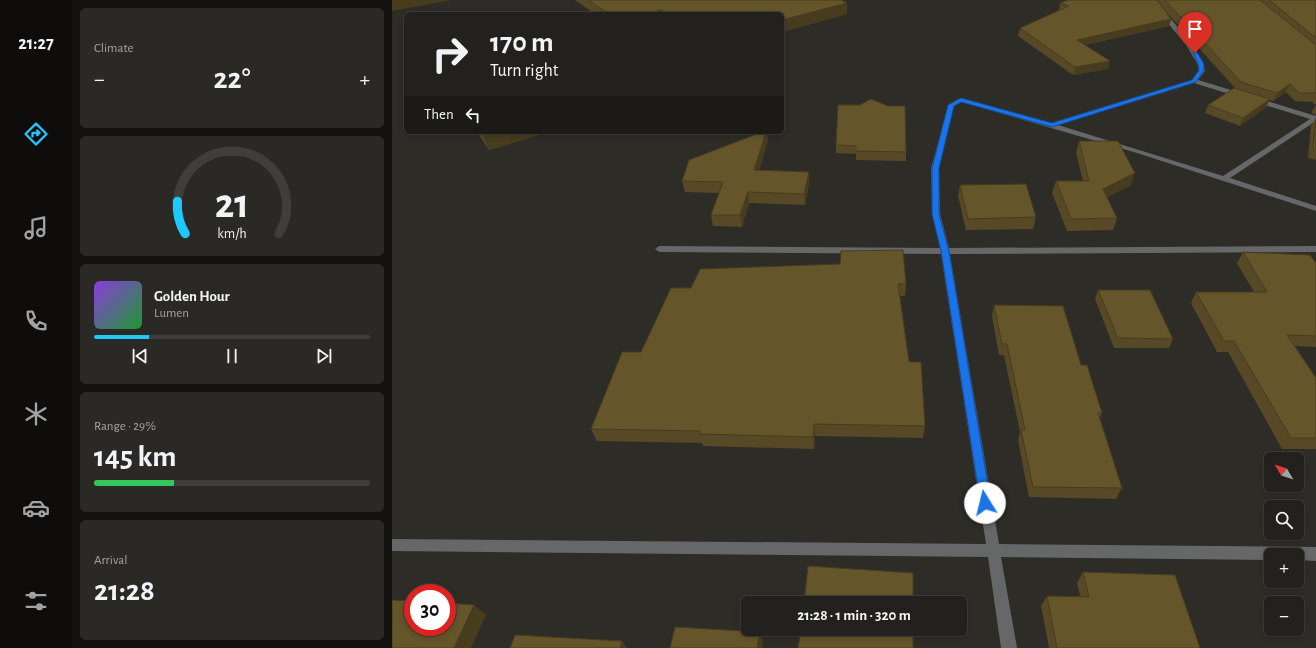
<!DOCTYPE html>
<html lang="en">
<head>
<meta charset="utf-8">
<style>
	:root { --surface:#22211d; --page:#2a2926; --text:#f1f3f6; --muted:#a2a3a4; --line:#3f3e3b; --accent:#1ec9fd }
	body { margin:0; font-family:"Alegreya Sans",sans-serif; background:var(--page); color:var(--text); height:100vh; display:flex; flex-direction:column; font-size:15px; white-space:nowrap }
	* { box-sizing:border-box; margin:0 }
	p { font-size:13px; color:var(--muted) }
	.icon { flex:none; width:22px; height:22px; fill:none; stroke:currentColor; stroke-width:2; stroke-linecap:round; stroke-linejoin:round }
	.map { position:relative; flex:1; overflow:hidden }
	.panel { display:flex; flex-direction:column; gap:8px; padding:8px; background:#131210; width:320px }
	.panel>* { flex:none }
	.guide { position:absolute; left:12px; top:12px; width:380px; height:122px; border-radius:6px; box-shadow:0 2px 6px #0003,0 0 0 1px var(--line); background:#22211d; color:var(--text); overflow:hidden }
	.needle { width:26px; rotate:309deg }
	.controls { position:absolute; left:872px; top:452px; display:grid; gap:8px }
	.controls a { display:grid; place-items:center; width:40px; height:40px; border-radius:6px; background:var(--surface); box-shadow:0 2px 6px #0003,0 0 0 1px var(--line); font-size:20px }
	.speed { position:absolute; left:12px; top:584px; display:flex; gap:8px; font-size:20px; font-weight:700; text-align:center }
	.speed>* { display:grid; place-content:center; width:52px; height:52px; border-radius:50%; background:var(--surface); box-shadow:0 2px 6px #0003,0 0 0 1px var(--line); line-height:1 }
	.speed .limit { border:6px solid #d22; background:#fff; color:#111 }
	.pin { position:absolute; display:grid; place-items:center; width:34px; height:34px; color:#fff; margin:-41px -17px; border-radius:50% 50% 50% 0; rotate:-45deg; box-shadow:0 0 4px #0007 }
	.pin .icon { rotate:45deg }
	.me { position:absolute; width:44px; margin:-22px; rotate:351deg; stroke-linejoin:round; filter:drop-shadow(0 0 3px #0008) }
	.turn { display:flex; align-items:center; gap:14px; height:84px; padding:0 20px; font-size:18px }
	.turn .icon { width:52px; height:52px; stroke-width:2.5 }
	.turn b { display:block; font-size:28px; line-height:34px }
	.then { display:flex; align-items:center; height:38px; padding:0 20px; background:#0003; gap:8px; font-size:15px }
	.big { font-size:30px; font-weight:700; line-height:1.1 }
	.panel .card { flex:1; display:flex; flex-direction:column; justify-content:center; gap:6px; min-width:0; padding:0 14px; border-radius:6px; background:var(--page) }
	.panel .dial { align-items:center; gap:0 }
	.dial svg { height:104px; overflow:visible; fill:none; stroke:var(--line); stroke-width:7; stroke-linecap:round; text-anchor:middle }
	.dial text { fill:var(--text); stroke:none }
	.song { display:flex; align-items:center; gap:12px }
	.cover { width:48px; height:48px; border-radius:6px; background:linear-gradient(135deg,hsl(270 70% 55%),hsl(130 70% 35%)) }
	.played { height:4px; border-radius:2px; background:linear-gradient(90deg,var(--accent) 20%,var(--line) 20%) }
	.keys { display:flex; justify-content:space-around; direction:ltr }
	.heat { display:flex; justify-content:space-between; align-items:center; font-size:22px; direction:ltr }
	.charge { height:6px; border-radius:3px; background:linear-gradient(90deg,#34c759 29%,var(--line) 0) }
	.trip { position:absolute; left:349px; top:596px; width:226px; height:40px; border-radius:6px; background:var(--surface); box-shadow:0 2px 6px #0003,0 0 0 1px var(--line); font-weight:700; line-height:40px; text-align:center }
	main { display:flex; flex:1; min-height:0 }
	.dock { display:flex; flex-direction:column; width:72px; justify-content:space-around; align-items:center; background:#0e0d0c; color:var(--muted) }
	.dock .icon { width:28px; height:28px }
	.dock .on { color:var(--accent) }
	.dock b { font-size:18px; color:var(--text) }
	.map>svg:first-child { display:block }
</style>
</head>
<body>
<main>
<nav class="dock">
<b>21:27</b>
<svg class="icon on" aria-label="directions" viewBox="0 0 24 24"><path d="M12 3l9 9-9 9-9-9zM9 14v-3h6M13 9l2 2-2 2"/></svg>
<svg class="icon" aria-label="music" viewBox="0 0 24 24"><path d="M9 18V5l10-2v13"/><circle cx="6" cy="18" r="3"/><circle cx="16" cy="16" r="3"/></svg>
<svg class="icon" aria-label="phone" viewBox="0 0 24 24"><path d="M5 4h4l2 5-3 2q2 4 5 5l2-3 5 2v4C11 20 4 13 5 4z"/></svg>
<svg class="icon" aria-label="climate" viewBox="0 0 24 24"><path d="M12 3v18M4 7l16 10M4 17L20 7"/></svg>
<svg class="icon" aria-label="car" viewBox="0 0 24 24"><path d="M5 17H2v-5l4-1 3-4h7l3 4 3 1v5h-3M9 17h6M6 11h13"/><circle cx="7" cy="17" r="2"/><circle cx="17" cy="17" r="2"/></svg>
<svg class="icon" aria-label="filters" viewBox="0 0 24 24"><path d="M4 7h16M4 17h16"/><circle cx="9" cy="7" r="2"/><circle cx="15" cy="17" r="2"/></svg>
</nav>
<section class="panel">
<div class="card"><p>Climate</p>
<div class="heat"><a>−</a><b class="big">22°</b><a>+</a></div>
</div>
<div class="card dial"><svg viewBox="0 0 100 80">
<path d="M14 69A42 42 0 1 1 86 69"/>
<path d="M14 69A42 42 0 0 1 8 44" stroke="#1ec9fd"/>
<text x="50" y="56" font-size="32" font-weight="700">21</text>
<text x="50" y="72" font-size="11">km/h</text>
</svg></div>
<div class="card">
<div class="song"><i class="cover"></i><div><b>Golden Hour</b><p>Lumen</p></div></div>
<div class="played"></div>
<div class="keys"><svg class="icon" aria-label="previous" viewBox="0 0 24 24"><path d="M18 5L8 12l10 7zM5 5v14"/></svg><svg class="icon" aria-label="pause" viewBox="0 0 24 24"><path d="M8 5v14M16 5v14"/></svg><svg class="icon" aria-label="next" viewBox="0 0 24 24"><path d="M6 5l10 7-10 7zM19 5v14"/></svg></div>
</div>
<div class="card"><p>Range · 29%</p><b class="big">145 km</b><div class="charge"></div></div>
<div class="card"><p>Arrival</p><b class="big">21:28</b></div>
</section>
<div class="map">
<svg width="924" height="648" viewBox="0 0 924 648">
	<rect width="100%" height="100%" fill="#2d2c27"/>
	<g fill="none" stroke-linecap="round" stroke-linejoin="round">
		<path fill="#656769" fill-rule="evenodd" d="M757,0H762C780,22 805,43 813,71L806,80L924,116V121L838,178L924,206V211L745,153L570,102L562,106L547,168L548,214L557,248L924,246V252L558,254L607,544L924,547V561L905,560V555H879V560L609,557L625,648H609L596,557L0,551V539L594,544L549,254L267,252L263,249L267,246L548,248L540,214L539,168L557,104L569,98L659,123L800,80L807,71L805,63L794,45ZM802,83L918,119L831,176L666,125Z"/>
	</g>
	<path fill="#574925" d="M183,0H449L455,14L390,32V14H203Z
		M676,0H924V104H921V102L903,101L894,92L881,101L877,100L874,107L848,126L813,113L816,105L843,88L768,5L779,19L777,26L693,45L718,61L716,69L681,75L626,36L628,28L667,11L668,3Z
		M446,105L514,152V161L464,160V154L444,153V145Z
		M924,105V115L920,113V111Z
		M924,118V160L916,158L919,126Z
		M85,132H157L97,150Z
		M376,140L367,170L417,172V183L413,205L357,203L350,227L321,226L319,215L327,193L293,192L290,181Z
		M687,141L739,185L715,197L725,218L721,230L675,231L660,193L664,181H691L684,153Z
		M568,185L644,217L641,229L574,230L566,196Z
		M851,252L924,263V347L903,346L924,378V449H890L836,352H825L799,303L804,292H862L845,263Z
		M514,284L513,296H508L517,362L533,426L531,438L423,436L422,449L311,446L310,443L205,441L199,429L249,352L279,288Z
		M706,290L781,339L777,348H722L703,299Z
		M602,305L689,365L710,413L708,418L730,488L724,499L637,497L626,440L628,432L612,355H607L600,316Z
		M691,572L808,648H657L649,606L655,596H688L685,583Z"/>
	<path fill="#473c1e" d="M0,0H60L0,11Z
		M455,3V14L390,32V20Z
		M269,10L270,14H254Z
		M779,19L777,26L683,47L685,40Z
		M718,61L716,69L681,75L683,67Z
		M898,84L894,92L881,101L885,93Z
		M878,99L874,107L848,126L851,118Z
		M107,132H157L97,150L91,136Z
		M374,132H375L376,140L364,181L362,170Z
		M417,172V183L413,205L412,194Z
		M743,173L739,185L707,201L711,189Z
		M356,192L357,203L350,227L348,215Z
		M422,424L423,436L422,449L421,437Z
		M82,605L94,615L79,648H62Z
		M368,632L371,642L370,648H365Z
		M230,641L235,648H228Z"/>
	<path fill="#65552b" stroke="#473c1e" d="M196,0H449L455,3L390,20V14H275L269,10L254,14H217Z
		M676,0H765L779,19L685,40L718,61L683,67L628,28L677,6L668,3Z
		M773,0H868L924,45V93H907L898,84L885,93L849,82Z
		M877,0H924V38Z
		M842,88L878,99L851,118L816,105Z
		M479,99L496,106H513L514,152L464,151V146L444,145L446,105H468Z
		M924,118V150L921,149Z
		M88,132H107L91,136Z
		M370,132H374L362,170L417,172L412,194L356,192L348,215H319L331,182L290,181L297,160Z
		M687,141H726L743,173L711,189L725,218L679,219L664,181H697Z
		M634,184L644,217L576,219L568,185Z
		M511,250L514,284H506L517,362H529L533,426L422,424L421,437L307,434L308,431L199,429L230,352H249L279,288H299L308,269L448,264L449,251Z
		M851,252L918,255L924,263V336L895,335L924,378V438H899L842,341H832L804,292H875Z
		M706,290H758L781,339L726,338Z
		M602,305L671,306L689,365H695L710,413H706L730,488L641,487L629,430H633L615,344H610Z
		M416,566L521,573V603H412Z
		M691,572L783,575L808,648H665L655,596L697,597Z
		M0,600L21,601V627H55V603L82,605L62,648H0Z
		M283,627L368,632L365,648H278Z
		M409,629H521V648H406Z
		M123,635L230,641L228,648H118Z"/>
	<path fill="#1a73e8" stroke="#114b97" d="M801,52H805L812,64V70L804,82L660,127L569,102L562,106L547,168V214L557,251L599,503L597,507L593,509L589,507L549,251L540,214V168L556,105L569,98L660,123L800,80L807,70L806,64Z"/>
</svg>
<div class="controls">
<a><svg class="needle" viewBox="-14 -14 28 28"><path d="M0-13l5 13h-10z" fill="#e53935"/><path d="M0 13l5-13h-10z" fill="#a2a3a4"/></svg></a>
<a><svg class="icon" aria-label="search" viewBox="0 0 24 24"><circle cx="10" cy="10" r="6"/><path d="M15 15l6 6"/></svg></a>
<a>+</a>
<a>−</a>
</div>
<div class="speed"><div class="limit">30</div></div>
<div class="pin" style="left:803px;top:53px;background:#d93025"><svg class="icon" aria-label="arrive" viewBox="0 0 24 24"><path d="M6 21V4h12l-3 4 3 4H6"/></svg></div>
<svg class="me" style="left:593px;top:503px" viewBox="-20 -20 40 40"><circle r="19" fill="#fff"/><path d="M0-13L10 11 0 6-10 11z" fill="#1a73e8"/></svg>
<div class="trip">21:28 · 1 min · 320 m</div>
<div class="guide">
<div class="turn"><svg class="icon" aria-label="right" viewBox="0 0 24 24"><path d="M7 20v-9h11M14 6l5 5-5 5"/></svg><div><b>170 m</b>Turn right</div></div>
<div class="then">Then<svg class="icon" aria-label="left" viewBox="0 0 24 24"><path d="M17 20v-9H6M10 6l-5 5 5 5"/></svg></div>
</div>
</div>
</main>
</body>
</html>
